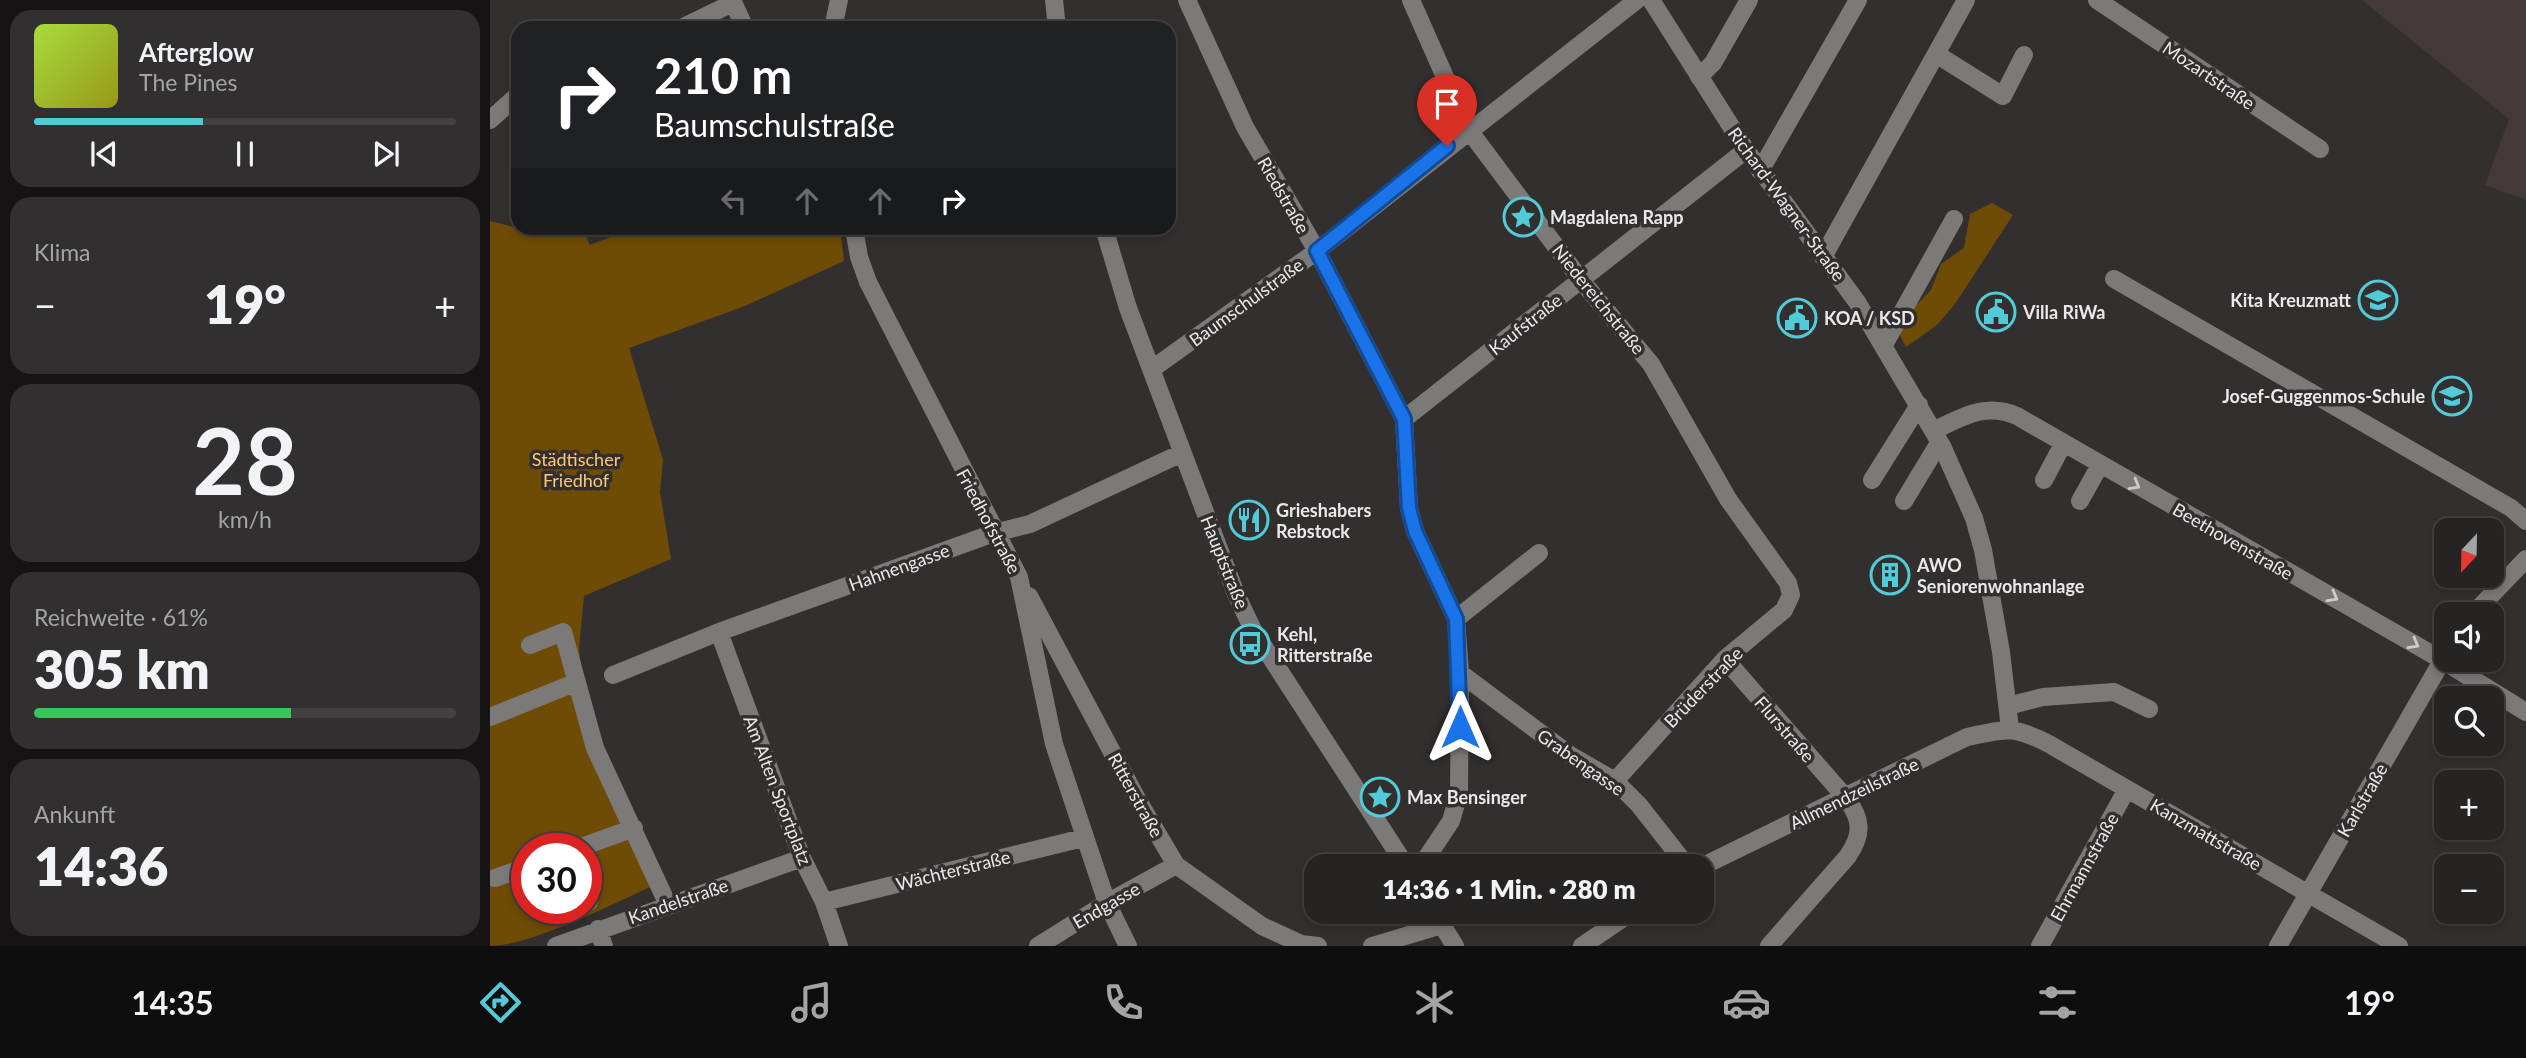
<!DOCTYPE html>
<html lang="de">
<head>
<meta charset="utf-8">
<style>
	:root { --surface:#262323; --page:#322f30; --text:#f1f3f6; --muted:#a4a4a6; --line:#424041; --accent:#52cbd9 }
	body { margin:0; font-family:Lato,sans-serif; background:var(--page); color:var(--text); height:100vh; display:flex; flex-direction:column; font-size:26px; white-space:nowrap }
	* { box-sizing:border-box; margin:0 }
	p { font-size:23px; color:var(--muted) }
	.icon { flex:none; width:38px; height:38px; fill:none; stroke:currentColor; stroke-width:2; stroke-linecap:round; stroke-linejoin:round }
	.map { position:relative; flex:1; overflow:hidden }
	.drawer { display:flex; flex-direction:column; gap:10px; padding:10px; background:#151313; width:490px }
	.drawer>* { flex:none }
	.banner { position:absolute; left:21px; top:21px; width:665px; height:214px; border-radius:21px; box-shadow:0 4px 10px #0003,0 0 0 2px var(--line); background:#202124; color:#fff; overflow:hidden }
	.needle { width:46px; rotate:202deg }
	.buttons { position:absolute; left:1944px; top:518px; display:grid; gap:14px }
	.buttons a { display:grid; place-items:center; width:70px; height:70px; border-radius:14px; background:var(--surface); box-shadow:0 4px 10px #0003,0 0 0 2px var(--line); font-size:35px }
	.speed { position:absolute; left:21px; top:833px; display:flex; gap:14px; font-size:35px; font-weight:700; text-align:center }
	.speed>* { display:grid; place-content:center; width:91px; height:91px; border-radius:50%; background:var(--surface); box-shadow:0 4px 10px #0003,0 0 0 2px var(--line); line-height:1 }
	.speed .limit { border:10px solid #d22; background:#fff; color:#111 }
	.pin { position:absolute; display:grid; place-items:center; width:60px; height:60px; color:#fff; margin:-72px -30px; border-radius:50% 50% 50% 0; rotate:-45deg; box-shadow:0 0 7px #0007 }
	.pin .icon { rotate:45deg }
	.me { position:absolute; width:77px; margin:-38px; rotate:0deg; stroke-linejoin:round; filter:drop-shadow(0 0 5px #0008) }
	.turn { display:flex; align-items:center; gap:24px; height:147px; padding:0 28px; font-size:32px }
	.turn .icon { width:91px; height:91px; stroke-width:2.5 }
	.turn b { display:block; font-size:49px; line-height:60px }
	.lanes { display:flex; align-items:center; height:66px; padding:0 28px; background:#0003; justify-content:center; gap:35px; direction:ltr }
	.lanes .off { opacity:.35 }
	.big { font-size:52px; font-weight:800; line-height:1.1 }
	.drawer .widget { flex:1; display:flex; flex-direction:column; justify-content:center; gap:10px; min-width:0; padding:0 24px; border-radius:21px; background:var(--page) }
	.drawer .dial { align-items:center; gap:0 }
	.dial b { font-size:91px; line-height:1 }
	.song { display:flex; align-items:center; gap:21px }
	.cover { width:84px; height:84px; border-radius:10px; background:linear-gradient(135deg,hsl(80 70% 55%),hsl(60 70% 35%)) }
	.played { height:7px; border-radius:4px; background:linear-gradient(90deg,var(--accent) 40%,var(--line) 40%) }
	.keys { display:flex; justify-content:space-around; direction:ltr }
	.heat { display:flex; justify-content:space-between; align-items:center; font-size:38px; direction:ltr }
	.charge { height:10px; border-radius:5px; background:linear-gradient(90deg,#34c759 61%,var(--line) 0) }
	.trip { position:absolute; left:814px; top:854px; width:410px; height:70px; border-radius:21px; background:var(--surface); box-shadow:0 4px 10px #0003,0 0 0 2px var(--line); font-weight:800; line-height:70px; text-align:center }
	.dock { display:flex; height:112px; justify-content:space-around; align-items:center; background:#0f0e0e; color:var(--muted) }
	.dock .icon { width:49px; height:49px }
	.dock .active { color:var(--accent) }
	.dock b { font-size:32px; color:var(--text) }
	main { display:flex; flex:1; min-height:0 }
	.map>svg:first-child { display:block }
</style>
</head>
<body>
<main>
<section class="drawer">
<div class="widget">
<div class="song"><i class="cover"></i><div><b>Afterglow</b><p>The Pines</p></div></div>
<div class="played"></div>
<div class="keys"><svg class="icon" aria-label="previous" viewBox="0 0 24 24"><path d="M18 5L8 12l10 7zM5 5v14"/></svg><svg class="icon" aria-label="pause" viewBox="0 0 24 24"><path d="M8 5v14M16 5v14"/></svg><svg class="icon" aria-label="next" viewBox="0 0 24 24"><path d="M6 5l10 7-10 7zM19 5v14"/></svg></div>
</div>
<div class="widget"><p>Klima</p>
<div class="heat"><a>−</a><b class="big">19°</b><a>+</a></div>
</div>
<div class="widget dial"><b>28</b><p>km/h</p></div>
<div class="widget"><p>Reichweite · 61%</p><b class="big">305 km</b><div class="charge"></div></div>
<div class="widget"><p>Ankunft</p><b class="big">14:36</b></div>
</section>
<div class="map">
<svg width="2036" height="946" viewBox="0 0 2036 946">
	<rect width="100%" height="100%" fill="#332f2f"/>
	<path fill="#43393a" d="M1872,0H2036V200L1995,185L2019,119Z"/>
	<path fill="#6f4c05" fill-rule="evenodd" d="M1502,203L1523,215L1465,304L1447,325L1416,347L1409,334L1416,316L1441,290L1451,264L1474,248L1480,214Z
		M0,221L28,228H92L100,245L143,228H350L354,261L255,306L139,348L173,460L170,492L181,559L94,596L89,648L95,699L117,757L175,880C133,899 42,946 0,946ZM37,849H96V908H37Z"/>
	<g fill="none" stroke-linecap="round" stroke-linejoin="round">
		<path stroke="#7c7a79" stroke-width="18" d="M242,0L255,28
			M564,0L567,28
			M697,0L755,127L827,251L914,419L919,508L925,531L966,619L970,673L969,793L961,821L931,866
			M921,0L978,129L1091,280L1161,364L1238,499L1298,583L1301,595L1294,610L1235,659L1125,781
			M1161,0L1256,150L1367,302L1452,446L1484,518L1493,550L1511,652L1520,729
			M1607,0L1830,149
			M191,28L243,3
			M343,28L349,0
			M1446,54L1513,96L1534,55
			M1209,77L1223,63L1259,0
			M0,120L28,95
			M1270,171L1368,0
			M364,228L369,257L378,282L529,577L564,744L617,903L638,946
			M614,228L638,308L746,594L763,630L916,866
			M1333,257L1476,0
			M1624,279L2021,508L2036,521
			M1394,345L1464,219
			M662,369L827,251L1147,0
			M914,419L1256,150
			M1443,431C1472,417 1496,402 1527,416L1952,660L2036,712
			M1382,480L1429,405
			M1554,480L1573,444
			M1414,501L1449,443
			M1590,501L1610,465
			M539,596L646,797L686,865L772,926L811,944L828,946
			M1983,614L2036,559
			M966,619L1049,553
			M229,632L312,858L334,902L349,946
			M40,645L73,632L105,748L178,905
			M1235,659L1356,798C1372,819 1373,834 1358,856L1279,946
			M970,673L1080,755L1125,781L1149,805L1197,866
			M123,675L229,632L504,533L540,524L692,453
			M1518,706L1553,697L1624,692L1659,709
			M0,717L87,682
			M86,849L144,828
			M1211,867L1477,737C1516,729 1522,725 1559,744L1909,946
			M5,878L37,867
			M96,898L99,902
			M334,902L593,838
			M944,912L965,946
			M108,929L114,946
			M66,946L312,858
			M548,946L617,903L686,865
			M882,946L952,925
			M1092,946L1142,912
			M1550,946L1637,789
			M1788,946L1956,654"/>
	</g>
	<defs><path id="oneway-chevron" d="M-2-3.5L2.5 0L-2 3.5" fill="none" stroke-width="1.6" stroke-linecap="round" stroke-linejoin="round" transform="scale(1.75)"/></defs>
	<g stroke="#cfcccd">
		<use href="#oneway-chevron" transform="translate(1645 485) rotate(30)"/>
		<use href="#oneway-chevron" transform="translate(1843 597) rotate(29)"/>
		<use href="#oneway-chevron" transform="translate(1924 644) rotate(30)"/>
	</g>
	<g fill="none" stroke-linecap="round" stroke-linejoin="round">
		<defs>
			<path id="route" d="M957,146L827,251L914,419L919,508L925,531L966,619L970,727"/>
		</defs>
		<use href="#route" stroke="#114b97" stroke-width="18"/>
		<use href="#route" stroke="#1a73e8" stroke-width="12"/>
	</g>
	<defs>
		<symbol id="sight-ring" viewBox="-11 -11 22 22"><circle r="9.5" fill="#332f2f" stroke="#52cbd9" stroke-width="1.5"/><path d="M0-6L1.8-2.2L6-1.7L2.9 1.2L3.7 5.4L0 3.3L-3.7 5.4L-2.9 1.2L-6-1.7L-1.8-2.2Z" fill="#52cbd9"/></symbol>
		<symbol id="school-ring" viewBox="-11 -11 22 22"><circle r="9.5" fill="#332f2f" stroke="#52cbd9" stroke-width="1.5"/><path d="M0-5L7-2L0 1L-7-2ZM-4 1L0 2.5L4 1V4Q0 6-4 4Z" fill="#52cbd9"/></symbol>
		<symbol id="civic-ring" viewBox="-11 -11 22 22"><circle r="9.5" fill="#332f2f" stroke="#52cbd9" stroke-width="1.5"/><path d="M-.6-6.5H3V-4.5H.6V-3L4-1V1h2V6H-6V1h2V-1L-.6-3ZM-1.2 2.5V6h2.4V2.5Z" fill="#52cbd9"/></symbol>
		<symbol id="restaurant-ring" viewBox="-11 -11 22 22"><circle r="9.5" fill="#332f2f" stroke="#52cbd9" stroke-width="1.5"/><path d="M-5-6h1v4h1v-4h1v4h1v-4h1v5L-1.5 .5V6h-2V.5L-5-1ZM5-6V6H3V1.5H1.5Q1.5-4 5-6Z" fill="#52cbd9"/></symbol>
		<symbol id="building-ring" viewBox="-11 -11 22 22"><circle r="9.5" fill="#332f2f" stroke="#52cbd9" stroke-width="1.5"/><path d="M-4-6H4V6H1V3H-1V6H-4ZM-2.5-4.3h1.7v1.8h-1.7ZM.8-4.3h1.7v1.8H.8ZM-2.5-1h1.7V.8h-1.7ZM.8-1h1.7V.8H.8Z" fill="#52cbd9"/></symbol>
		<symbol id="bus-ring" viewBox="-11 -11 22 22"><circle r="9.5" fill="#332f2f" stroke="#52cbd9" stroke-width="1.5"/><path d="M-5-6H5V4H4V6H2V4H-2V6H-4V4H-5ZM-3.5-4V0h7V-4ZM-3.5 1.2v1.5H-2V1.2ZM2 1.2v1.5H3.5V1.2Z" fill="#52cbd9"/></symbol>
	</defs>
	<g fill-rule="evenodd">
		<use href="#sight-ring" x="1011" y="195" width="44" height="44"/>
		<use href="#school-ring" x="1866" y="278" width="44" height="44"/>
		<use href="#civic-ring" x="1484" y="290" width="44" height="44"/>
		<use href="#civic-ring" x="1285" y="296" width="44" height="44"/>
		<use href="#school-ring" x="1940" y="374" width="44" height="44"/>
		<use href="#restaurant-ring" x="737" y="498" width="44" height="44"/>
		<use href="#building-ring" x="1378" y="553" width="44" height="44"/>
		<use href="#bus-ring" x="738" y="622" width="44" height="44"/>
		<use href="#sight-ring" x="868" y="775" width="44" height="44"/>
	</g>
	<g text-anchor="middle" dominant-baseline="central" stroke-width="7" stroke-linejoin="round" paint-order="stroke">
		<g font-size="18" fill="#ebe8e9" stroke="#332f2f">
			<text transform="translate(1719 75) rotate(34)">Mozartstraße</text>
			<text transform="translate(794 195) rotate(60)">Riedstraße</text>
			<text transform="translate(1297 204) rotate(54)">Richard-Wagner-Straße</text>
			<text transform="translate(1109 299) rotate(51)">Niedereichstraße</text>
			<text transform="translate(756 302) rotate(-36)">Baumschulstraße</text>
			<text transform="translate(1035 324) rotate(-38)">Kaufstraße</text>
			<text transform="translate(499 521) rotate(62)">Friedhofstraße</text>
			<text transform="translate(1743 541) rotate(30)">Beethovenstraße</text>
			<text transform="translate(735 562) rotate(68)">Hauptstraße</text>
			<text transform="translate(409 567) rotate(-20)">Hahnengasse</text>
			<text transform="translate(1213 687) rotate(-46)">Brüderstraße</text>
			<text transform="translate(1295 729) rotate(49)">Flurstraße</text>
			<text transform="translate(1091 762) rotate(35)">Grabengasse</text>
			<text transform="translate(288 790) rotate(69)">Am Alten Sportplatz</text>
			<text transform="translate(1364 793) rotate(-26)">Allmendzeilstraße</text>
			<text transform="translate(646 795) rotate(61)">Ritterstraße</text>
			<text transform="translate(1872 800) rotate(-60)">Karlstraße</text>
			<text transform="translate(1716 834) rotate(30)">Kanzmattstraße</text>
			<text transform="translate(1594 867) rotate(-61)">Ehrmannstraße</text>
			<text transform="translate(463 870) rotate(-14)">Wächterstraße</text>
			<text transform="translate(188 901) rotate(-19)">Kandelstraße</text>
			<text transform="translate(616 905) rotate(-30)">Endgasse</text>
		</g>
		<g font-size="18" font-weight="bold" fill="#ebe8e9" stroke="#332f2f" text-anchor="start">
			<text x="1060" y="217">Magdalena Rapp</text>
			<text x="1861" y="300" text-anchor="end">Kita Kreuzmatt</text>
			<text x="1533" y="312">Villa RiWa</text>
			<text x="1334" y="318">KOA / KSD</text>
			<text x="1935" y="396" text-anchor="end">Josef-Guggenmos-Schule</text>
			<text x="786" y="510">Grieshabers<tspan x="786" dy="21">Rebstock</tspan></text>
			<text x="1427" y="565">AWO<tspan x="1427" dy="21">Seniorenwohnanlage</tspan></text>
			<text x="787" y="634">Kehl,<tspan x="787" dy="21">Ritterstraße</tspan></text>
			<text x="917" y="797">Max Bensinger</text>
		</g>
		<g font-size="18" fill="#fdc871" stroke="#332f2f">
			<text x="86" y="459">Städtischer<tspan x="86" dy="21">Friedhof</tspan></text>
		</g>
	</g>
</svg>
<div class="buttons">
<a><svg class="needle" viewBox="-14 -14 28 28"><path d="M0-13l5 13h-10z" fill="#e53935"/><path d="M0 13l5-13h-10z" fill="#a4a4a6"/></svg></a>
<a><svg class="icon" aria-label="sound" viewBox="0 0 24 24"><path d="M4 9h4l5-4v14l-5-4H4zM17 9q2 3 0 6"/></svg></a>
<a><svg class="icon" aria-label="search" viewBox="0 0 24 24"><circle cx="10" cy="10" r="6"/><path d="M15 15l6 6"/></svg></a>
<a>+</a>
<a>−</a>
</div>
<div class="speed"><div class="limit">30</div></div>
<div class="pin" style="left:957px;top:146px;background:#d93025"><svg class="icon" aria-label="arrive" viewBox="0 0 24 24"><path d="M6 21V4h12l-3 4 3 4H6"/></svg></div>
<svg class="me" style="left:970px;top:727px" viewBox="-20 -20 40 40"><path d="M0-17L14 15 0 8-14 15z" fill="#1a73e8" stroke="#fff" stroke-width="4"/></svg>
<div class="trip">14:36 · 1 Min. · 280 m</div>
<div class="banner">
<div class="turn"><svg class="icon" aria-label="right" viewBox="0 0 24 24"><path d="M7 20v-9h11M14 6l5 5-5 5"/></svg><div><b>210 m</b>Baumschulstraße</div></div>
<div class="lanes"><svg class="icon off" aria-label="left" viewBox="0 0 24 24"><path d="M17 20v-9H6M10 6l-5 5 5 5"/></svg><svg class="icon off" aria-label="ahead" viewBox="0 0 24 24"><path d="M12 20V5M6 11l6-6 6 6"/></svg><svg class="icon off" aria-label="ahead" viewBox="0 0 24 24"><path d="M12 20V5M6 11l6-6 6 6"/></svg><svg class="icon" aria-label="right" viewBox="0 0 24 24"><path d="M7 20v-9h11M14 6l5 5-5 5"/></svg></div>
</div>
</div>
</main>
<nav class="dock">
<b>14:35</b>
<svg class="icon active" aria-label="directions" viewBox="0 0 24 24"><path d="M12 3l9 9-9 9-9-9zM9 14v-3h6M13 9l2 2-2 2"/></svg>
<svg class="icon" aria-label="music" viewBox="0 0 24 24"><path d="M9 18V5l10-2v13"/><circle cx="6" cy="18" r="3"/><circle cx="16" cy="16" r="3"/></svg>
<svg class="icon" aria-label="phone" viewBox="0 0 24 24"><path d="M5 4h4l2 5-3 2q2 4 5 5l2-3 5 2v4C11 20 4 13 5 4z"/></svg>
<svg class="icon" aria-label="climate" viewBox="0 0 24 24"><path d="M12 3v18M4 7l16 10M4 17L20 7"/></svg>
<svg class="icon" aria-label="car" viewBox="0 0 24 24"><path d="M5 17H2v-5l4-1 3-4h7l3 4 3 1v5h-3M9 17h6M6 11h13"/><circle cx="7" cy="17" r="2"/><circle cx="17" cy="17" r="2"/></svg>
<svg class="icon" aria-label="filters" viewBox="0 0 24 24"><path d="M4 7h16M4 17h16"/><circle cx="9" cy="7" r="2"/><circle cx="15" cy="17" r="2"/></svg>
<b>19°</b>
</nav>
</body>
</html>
